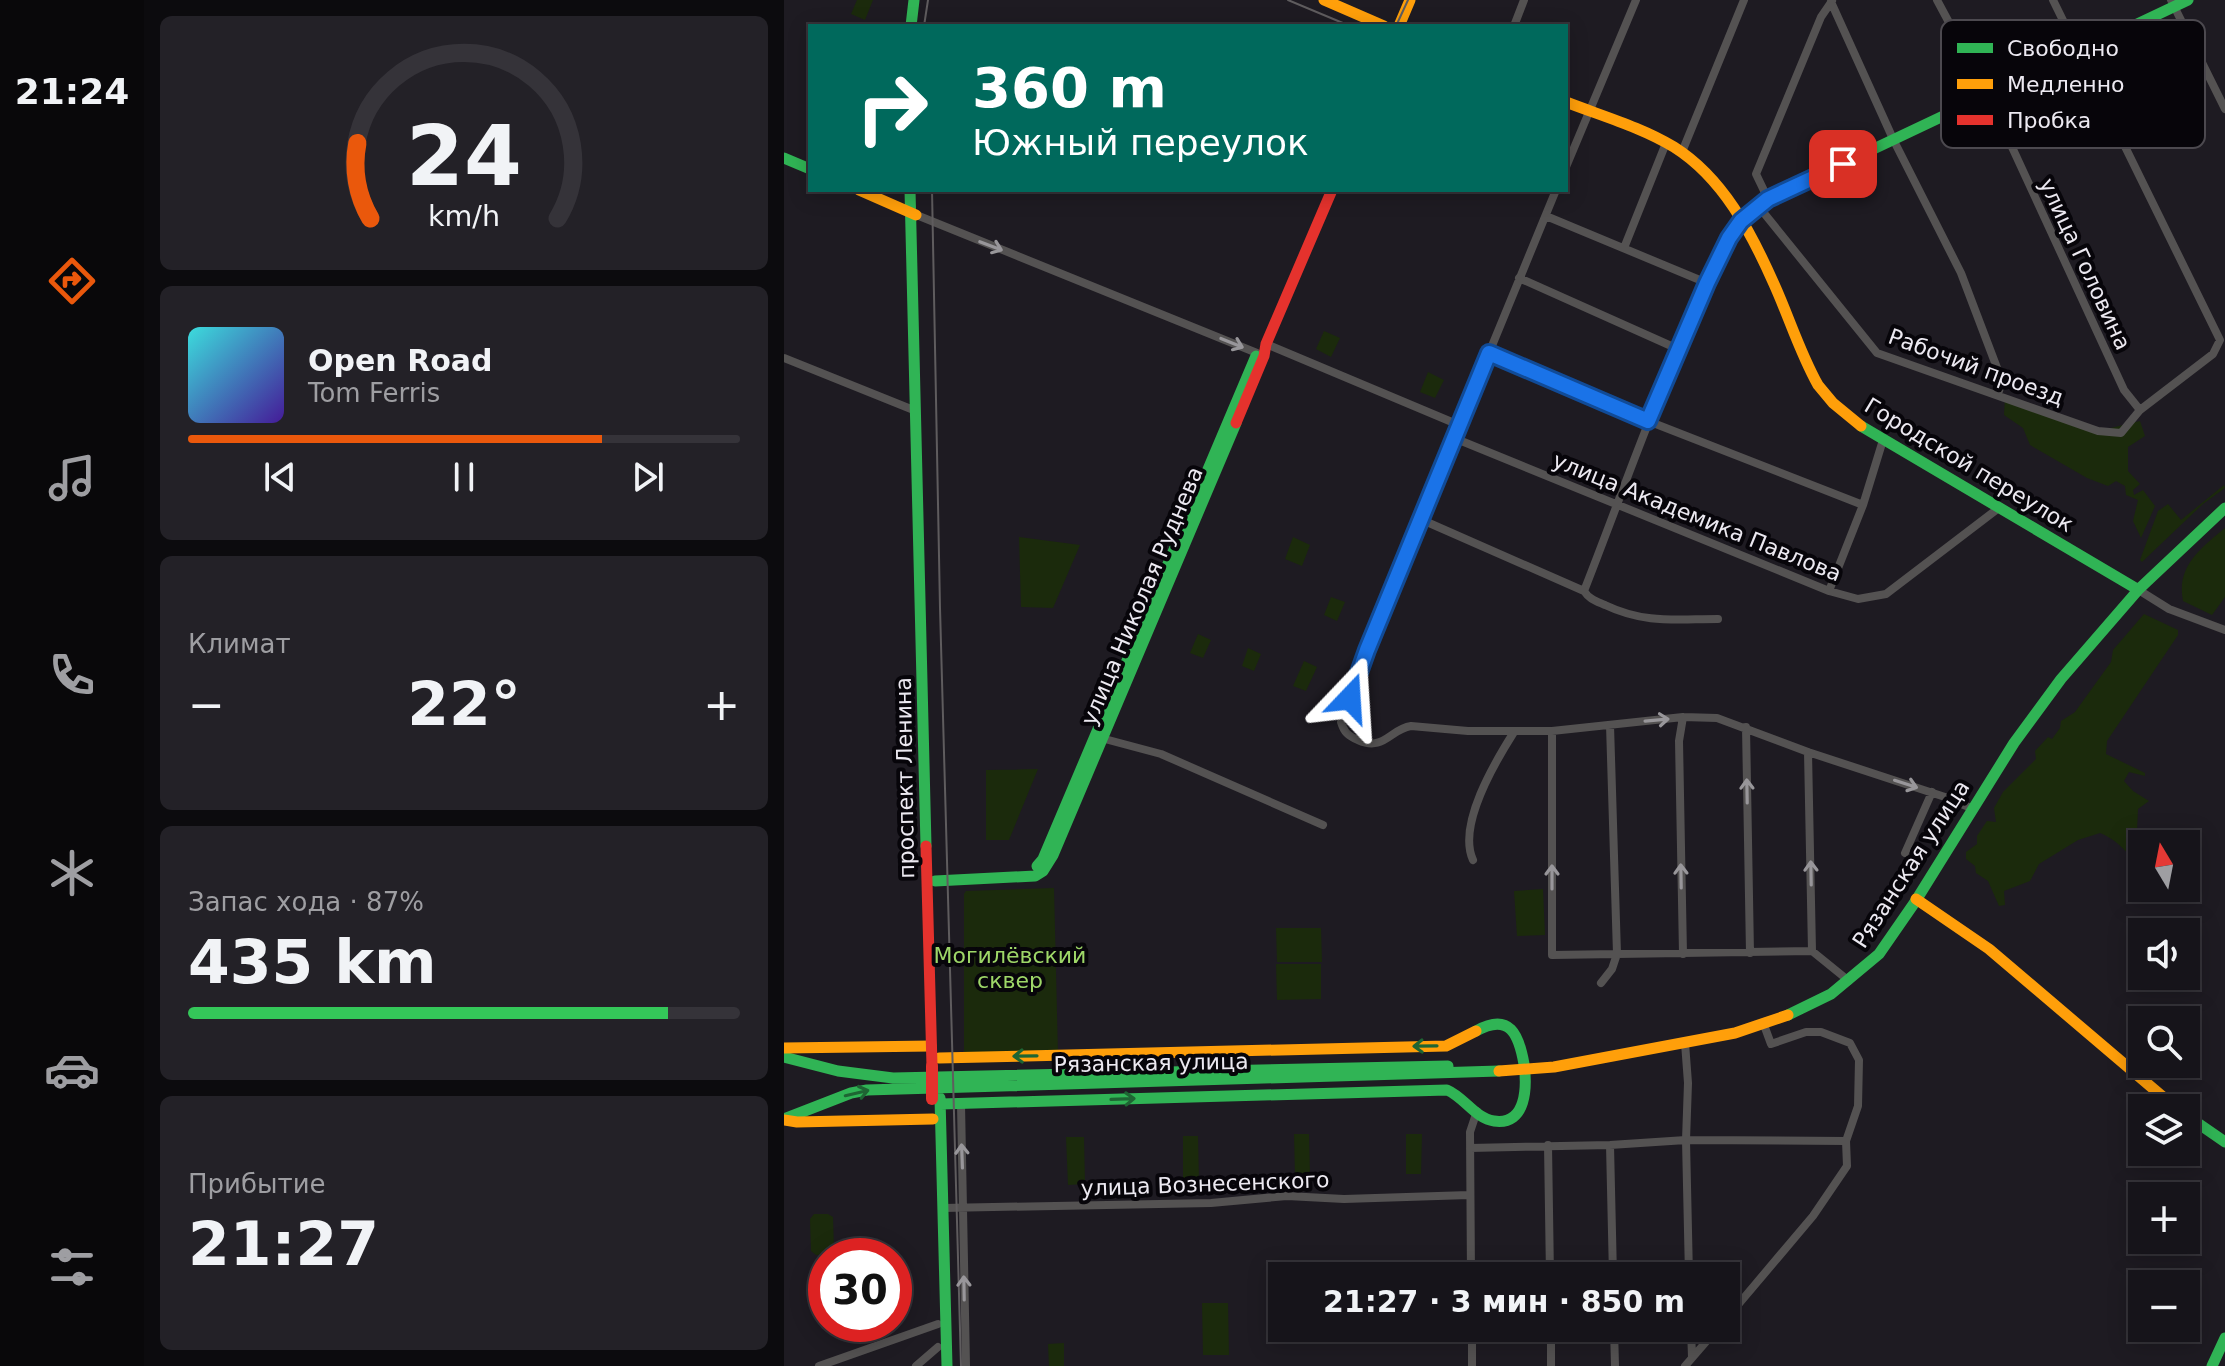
<!DOCTYPE html>
<html lang="ru">
<head>
<meta charset="utf-8">
<style>
	:root { --surface:#16141a; --page:#232127; --text:#f1f3f6; --muted:#9e9ea2; --line:#353339; --accent:#ea580c }
	body { margin:0; font-family:"DejaVu Sans",sans-serif; background:var(--page); color:var(--text); height:100vh; display:flex; flex-direction:column; font-size:30px; white-space:nowrap }
	* { box-sizing:border-box; margin:0 }
	p { font-size:26px; color:var(--muted) }
	.icon { flex:none; width:44px; height:44px; fill:none; stroke:currentColor; stroke-width:2; stroke-linecap:round; stroke-linejoin:round }
	.map { position:relative; flex:1; overflow:hidden }
	.details { display:flex; flex-direction:column; gap:16px; padding:16px; background:#0c0b0e; width:640px }
	.details>* { flex:none }
	.top-card { position:absolute; left:24px; top:24px; width:760px; height:168px; border-radius:0px; box-shadow:0 4px 20px #0003,0 0 0 2px var(--line); background:#00695c; color:#fff; overflow:hidden }
	.needle { width:52px; rotate:350deg }
	.controls { position:absolute; left:1344px; top:830px; display:grid; gap:16px }
	.controls a { display:grid; place-items:center; width:72px; height:72px; border-radius:0px; background:var(--surface); box-shadow:0 4px 20px #0003,0 0 0 2px var(--line); font-size:40px }
	.speed { position:absolute; left:24px; top:1238px; display:flex; gap:16px; font-size:40px; font-weight:700; text-align:center }
	.speed>* { display:grid; place-content:center; width:104px; height:104px; border-radius:50%; background:var(--surface); box-shadow:0 4px 20px #0003,0 0 0 2px var(--line); line-height:1 }
	.speed .limit { border:12px solid #d22; background:#fff; color:#111 }
	.pin { position:absolute; display:grid; place-items:center; width:68px; height:68px; color:#fff; margin:-34px; border-radius:16px; box-shadow:0 4px 12px #0006 }
	.me { position:absolute; width:88px; margin:-44px; rotate:20deg; stroke-linejoin:round; filter:drop-shadow(0 0 6px #0008) }
	.turn { display:flex; align-items:center; gap:28px; height:168px; padding:0 32px; font-size:36px }
	.turn .icon { width:104px; height:104px; stroke-width:2.5 }
	.turn b { display:block; font-size:56px; line-height:68px }
	.big { font-size:60px; font-weight:700; line-height:1.1 }
	.details .card { flex:1; display:flex; flex-direction:column; justify-content:center; gap:12px; min-width:0; padding:0 28px; border-radius:12px; background:var(--page) }
	.details .dial { align-items:center; gap:0 }
	.dial svg { height:208px; overflow:visible; fill:none; stroke:var(--line); stroke-width:7; stroke-linecap:round; text-anchor:middle }
	.dial text { fill:var(--text); stroke:none }
	.song { display:flex; align-items:center; gap:24px }
	.cover { width:96px; height:96px; border-radius:12px; background:linear-gradient(135deg,hsl(180 70% 55%),hsl(260 70% 35%)) }
	.played { height:8px; border-radius:4px; background:linear-gradient(90deg,var(--accent) 75%,var(--line) 75%) }
	.keys { display:flex; justify-content:space-around; direction:ltr }
	.heat { display:flex; justify-content:space-between; align-items:center; font-size:44px; direction:ltr }
	.charge { height:12px; border-radius:6px; background:linear-gradient(90deg,#34c759 87%,var(--line) 0) }
	.trip { position:absolute; left:484px; top:1262px; width:472px; height:80px; border-radius:0px; background:var(--surface); box-shadow:0 4px 20px #0003,0 0 0 2px var(--line); font-weight:700; line-height:80px; text-align:center }
	main { display:flex; flex:1; min-height:0 }
	.menu { display:flex; flex-direction:column; width:144px; justify-content:space-around; align-items:center; background:#09080a; color:var(--muted) }
	.menu .icon { width:56px; height:56px }
	.menu .current { color:var(--accent) }
	.menu b { font-size:36px; color:var(--text) }
	.map>svg:first-child { display:block }
</style>
</head>
<body>
<main>
<nav class="menu">
<b>21:24</b>
<svg class="icon current" aria-label="directions" viewBox="0 0 24 24"><path d="M12 3l9 9-9 9-9-9zM9 14v-3h6M13 9l2 2-2 2"/></svg>
<svg class="icon" aria-label="music" viewBox="0 0 24 24"><path d="M9 18V5l10-2v13"/><circle cx="6" cy="18" r="3"/><circle cx="16" cy="16" r="3"/></svg>
<svg class="icon" aria-label="phone" viewBox="0 0 24 24"><path d="M5 4h4l2 5-3 2q2 4 5 5l2-3 5 2v4C11 20 4 13 5 4z"/></svg>
<svg class="icon" aria-label="climate" viewBox="0 0 24 24"><path d="M12 3v18M4 7l16 10M4 17L20 7"/></svg>
<svg class="icon" aria-label="car" viewBox="0 0 24 24"><path d="M5 17H2v-5l4-1 3-4h7l3 4 3 1v5h-3M9 17h6M6 11h13"/><circle cx="7" cy="17" r="2"/><circle cx="17" cy="17" r="2"/></svg>
<svg class="icon" aria-label="filters" viewBox="0 0 24 24"><path d="M4 7h16M4 17h16"/><circle cx="9" cy="7" r="2"/><circle cx="15" cy="17" r="2"/></svg>
</nav>
<section class="details">
<div class="card dial"><svg viewBox="0 0 100 80">
<path d="M14 69A42 42 0 1 1 86 69"/>
<path d="M14 69A42 42 0 0 1 9 40" stroke="#ea580c"/>
<text x="50" y="56" font-size="32" font-weight="700">24</text>
<text x="50" y="72" font-size="11">km/h</text>
</svg></div>
<div class="card">
<div class="song"><i class="cover"></i><div><b>Open Road</b><p>Tom Ferris</p></div></div>
<div class="played"></div>
<div class="keys"><svg class="icon" aria-label="previous" viewBox="0 0 24 24"><path d="M18 5L8 12l10 7zM5 5v14"/></svg><svg class="icon" aria-label="pause" viewBox="0 0 24 24"><path d="M8 5v14M16 5v14"/></svg><svg class="icon" aria-label="next" viewBox="0 0 24 24"><path d="M6 5l10 7-10 7zM19 5v14"/></svg></div>
</div>
<div class="card"><p>Климат</p>
<div class="heat"><a>−</a><b class="big">22°</b><a>+</a></div>
</div>
<div class="card"><p>Запас хода · 87%</p><b class="big">435 km</b><div class="charge"></div></div>
<div class="card"><p>Прибытие</p><b class="big">21:27</b></div>
</section>
<div class="map">
<svg width="1441" height="1366" viewBox="0 0 1441 1366">
	<rect width="100%" height="100%" fill="#1e1b22"/>
	<path fill="#1b2a0c" d="M73,0H89L81,20L67,14Z
		M540,331L556,338L547,357L532,349Z
		M644,372L660,380L651,398L636,392Z
		M1221,397L1314,431L1356,421L1361,436L1344,447V471L1356,484L1349,490L1350,495L1359,490L1371,506L1357,538L1349,521L1354,500L1342,495L1341,486L1332,481L1324,486L1303,478L1246,445L1239,428L1220,415Z
		M1440,485L1441,488L1419,504L1358,562L1356,560L1374,511L1384,504L1397,520Z
		M1441,528V597L1428,615L1399,601C1392,566 1417,548 1441,528Z
		M235,537L296,545L269,608L237,607Z
		M509,537L526,545L518,566L501,559Z
		M547,597L561,602L553,621L540,615Z
		M1360,614L1394,630V635L1323,741L1322,754L1361,773V776L1345,772L1340,781L1349,791L1365,801L1354,809L1353,831L1349,845L1358,858V866C1341,853 1336,841 1316,833L1294,840L1255,864L1246,881L1220,891L1221,905L1215,906L1204,881L1192,873L1191,866L1182,859V852L1193,844V836L1203,821L1212,822L1210,808L1219,792L1252,759L1251,751L1264,737L1268,739L1276,728L1277,721L1291,712L1327,662L1329,650Z
		M414,634L427,640L419,658L406,653Z
		M464,648L477,654L470,671L458,666Z
		M520,661L533,667L522,691L509,686Z
		M254,769L225,840H202V770Z
		M270,888L274,1054L180,1056V894L182,891Z
		M759,889L761,935L733,936L730,891Z
		M492,928H537L538,962H493Z
		M492,964H537V999L493,1000Z
		M510,1134H525L526,1176L511,1177Z
		M622,1134H638L637,1174H622Z
		M399,1136H414L415,1181H399Z
		M282,1137H300L301,1184L284,1185Z
		M30,1214H44L49,1217L50,1249L47,1254L32,1255L27,1251L26,1219Z
		M418,1303H444L445,1355H419Z
		M280,1343V1366H265L264,1344Z"/>
	<g fill="none" stroke-linecap="round" stroke-linejoin="round">
		<path stroke="#545252" stroke-width="8" d="M1153,0L1204,95L1340,390L1356,410
			M1387,0L1441,109
			M1047,2L1110,141L1177,273L1218,381L1214,394
			M730,26L740,0
			M898,152L960,0
			M782,167L852,0
			M772,190L583,650L557,722C560,732 564,736 574,740C600,752 606,729 627,726L684,731H768L899,717L933,718L1024,752L1161,797L1187,808
			M984,199L972,174L1037,17L1048,1
			M975,207L1093,353L1314,431L1337,433L1356,410L1429,354L1436,340L1269,0
			M135,216L473,353
			M762,216L923,283
			M840,248L882,143
			M735,278L894,349
			M482,344L675,425
			M705,353L864,421L1079,505
			M0,358L132,411
			M670,438L1045,591L1074,599L1102,594L1216,507
			M636,519L800,591C805,599 812,601 821,605C861,624 891,619 934,619
			M1353,589L1385,609L1441,630
			M800,591C835,502 866,412 905,324C921,289 935,252 957,221
			M1045,591L1079,505L1099,440
			M962,727L966,953
			M768,731V955L833,954L826,725
			M317,738L377,754L539,825
			M1024,752L1028,951
			M1121,853L1148,792
			M689,860C673,825 711,762 730,732
			M899,954L895,741L899,717
			M817,983L828,969L833,954L1028,951L1065,981
			M901,1043L904,1083L902,1140L905,1276
			M177,1104L182,1366
			M764,1145L766,1276
			M826,1145L829,1276
			M686,1148L826,1145L902,1140L1062,1141
			M159,1208L427,1203L503,1196L560,1199L685,1195
			M687,1276L686,1132L693,1111
			M942,1319L1029,1216L1063,1166L1062,1141L1074,1106L1075,1060L1066,1043L1037,1032H1022L987,1044L980,1025
			M688,1328V1366
			M767,1328V1366
			M830,1328L831,1366
			M907,1328L908,1357
			M35,1366L154,1324
			M132,1366L154,1347
			M901,1366L934,1328"/>
		<path stroke="#30b455" stroke-width="11" d="M127,26L130,0
			M0,158L26,169
			M126,190L142,846
			M957,221L984,199L1404,0
			M1077,426L1353,589
			M253,866L259,859L472,356
			M151,881L251,876L259,871L269,855L452,423
			M1004,1015L1047,994L1095,954L1131,902L1230,743L1277,679L1355,589L1441,508
			M0,1057L54,1071L109,1078L664,1066
			M156,1098L163,1366
			M157,1104L663,1090C680,1097 692,1119 710,1121C743,1126 743,1086 740,1064C735,1035 726,1012 692,1031
			M1402,1115L1441,1142
			M0,1119L67,1093L83,1090L715,1071
			M1428,1366L1441,1338"/>
		<path stroke="#ff9f0a" stroke-width="11" d="M540,0L600,26
			M615,26L626,0
			M782,102C818,116 857,127 890,147C939,178 967,232 990,284C1005,317 1016,353 1034,385L1049,403L1077,426
			M75,190L132,215
			M1132,899L1205,949L1392,1108
			M0,1048L147,1046
			M155,1058L662,1046L692,1031
			M715,1071L770,1067L951,1033L1004,1015
			M0,1120L13,1122L149,1119"/>
		<path stroke="#e5322d" stroke-width="11" d="M452,423L480,356L482,344L548,190
			M142,846L148,1066"/>
		<path stroke="#5f5c5e" stroke-width="2" d="M504,0L566,26
			M140,26L144,0
			M612,26L624,0
			M148,190L156,608L177,1366"/>
		<path stroke="#e5322d" stroke-width="12" d="M148,1066V1099"/>
	</g>
	<defs><path id="oneway-shaft" d="M-6 0H5M1.5-3L5.5 0L1.5 3" fill="none" stroke-width="1.6" stroke-linecap="round" stroke-linejoin="round" transform="scale(2)"/></defs>
	<g stroke="#98969a">
		<use href="#oneway-shaft" transform="translate(207 246) rotate(21)"/>
		<use href="#oneway-shaft" transform="translate(448 343) rotate(22)"/>
		<use href="#oneway-shaft" transform="translate(873 720) rotate(-5)"/>
		<use href="#oneway-shaft" transform="translate(1122 784) rotate(18)"/>
		<use href="#oneway-shaft" transform="translate(963 791) rotate(-91)"/>
		<use href="#oneway-shaft" transform="translate(1027 873) rotate(-91)"/>
		<use href="#oneway-shaft" transform="translate(897 876) rotate(-91)"/>
		<use href="#oneway-shaft" transform="translate(768 877) rotate(-90)"/>
		<use href="#oneway-shaft" transform="translate(178 1156) rotate(-92)"/>
		<use href="#oneway-shaft" transform="translate(180 1288) rotate(-91)"/>
	</g>
	<g stroke="#1e6533">
		<use href="#oneway-shaft" transform="translate(641 1046) rotate(179)"/>
		<use href="#oneway-shaft" transform="translate(241 1056) rotate(179)"/>
		<use href="#oneway-shaft" transform="translate(73 1093) rotate(-13)"/>
		<use href="#oneway-shaft" transform="translate(339 1099) rotate(-2)"/>
	</g>
	<g fill="none" stroke-linecap="round" stroke-linejoin="round">
		<defs>
			<path id="route" d="M566,698L583,650L705,353L864,421L923,283L945,238L957,221L984,199L1059,164"/>
		</defs>
		<use href="#route" stroke="#114b97" stroke-width="20"/>
		<use href="#route" stroke="#1a73e8" stroke-width="14"/>
	</g>
	<g text-anchor="middle" dominant-baseline="central" stroke-width="8" stroke-linejoin="round" paint-order="stroke">
		<g font-size="22" fill="#ece9f1" stroke="#07050a">
			<text transform="translate(1301 264) rotate(65)">улица Головина</text>
			<text transform="translate(1192 367) rotate(20)">Рабочий проезд</text>
			<text transform="translate(1185 465) rotate(31)">Городской переулок</text>
			<text transform="translate(913 517) rotate(22)">улица Академика Павлова</text>
			<text transform="translate(358 596) rotate(-67)">улица Николая Руднева</text>
			<text transform="translate(121 778) rotate(-91)">проспект Ленина</text>
			<text transform="translate(1127 864) rotate(-57)">Рязанская улица</text>
			<text transform="translate(367 1063) rotate(-1)">Рязанская улица</text>
			<text transform="translate(421 1184) rotate(-2)">улица Вознесенского</text>
		</g>
		<g font-size="22" fill="#9ed768" stroke="#07050a">
			<text x="226" y="955">Могилёвский<tspan x="226" dy="25">сквер</tspan></text>
		</g>
	</g>
	<rect x="1157" y="20" width="264" height="128" rx="12" fill="#07050a" stroke="#4c494f" stroke-width="2"/>
	<rect x="1173" y="43" width="36" height="10" fill="#30b455"/>
	<rect x="1173" y="79" width="36" height="10" fill="#ff9f0a"/>
	<rect x="1173" y="115" width="36" height="10" fill="#e5322d"/>
	<g font-size="22" fill="#ece9f1">
		<text x="1223" y="56">Свободно</text>
		<text x="1223" y="92">Медленно</text>
		<text x="1223" y="128">Пробка</text>
	</g>
</svg>
<div class="controls">
<a><svg class="needle" viewBox="-14 -14 28 28"><path d="M0-13l5 13h-10z" fill="#e53935"/><path d="M0 13l5-13h-10z" fill="#9e9ea2"/></svg></a>
<a><svg class="icon" aria-label="sound" viewBox="0 0 24 24"><path d="M4 9h4l5-4v14l-5-4H4zM17 9q2 3 0 6"/></svg></a>
<a><svg class="icon" aria-label="search" viewBox="0 0 24 24"><circle cx="10" cy="10" r="6"/><path d="M15 15l6 6"/></svg></a>
<a><svg class="icon" aria-label="layers" viewBox="0 0 24 24"><path d="M12 4l9 5-9 5-9-5zM3 14l9 5 9-5"/></svg></a>
<a>+</a>
<a>−</a>
</div>
<div class="speed"><div class="limit">30</div></div>
<div class="pin" style="left:1059px;top:164px;background:#d93025"><svg class="icon" aria-label="arrive" viewBox="0 0 24 24"><path d="M6 21V4h12l-3 4 3 4H6"/></svg></div>
<svg class="me" style="left:566px;top:698px" viewBox="-20 -20 40 40"><path d="M0-17L14 15 0 8-14 15z" fill="#1a73e8" stroke="#fff" stroke-width="4"/></svg>
<div class="trip">21:27 · 3 мин · 850 m</div>
<div class="top-card">
<div class="turn"><svg class="icon" aria-label="right" viewBox="0 0 24 24"><path d="M7 20v-9h11M14 6l5 5-5 5"/></svg><div><b>360 m</b>Южный переулок</div></div>
</div>
</div>
</main>
</body>
</html>
